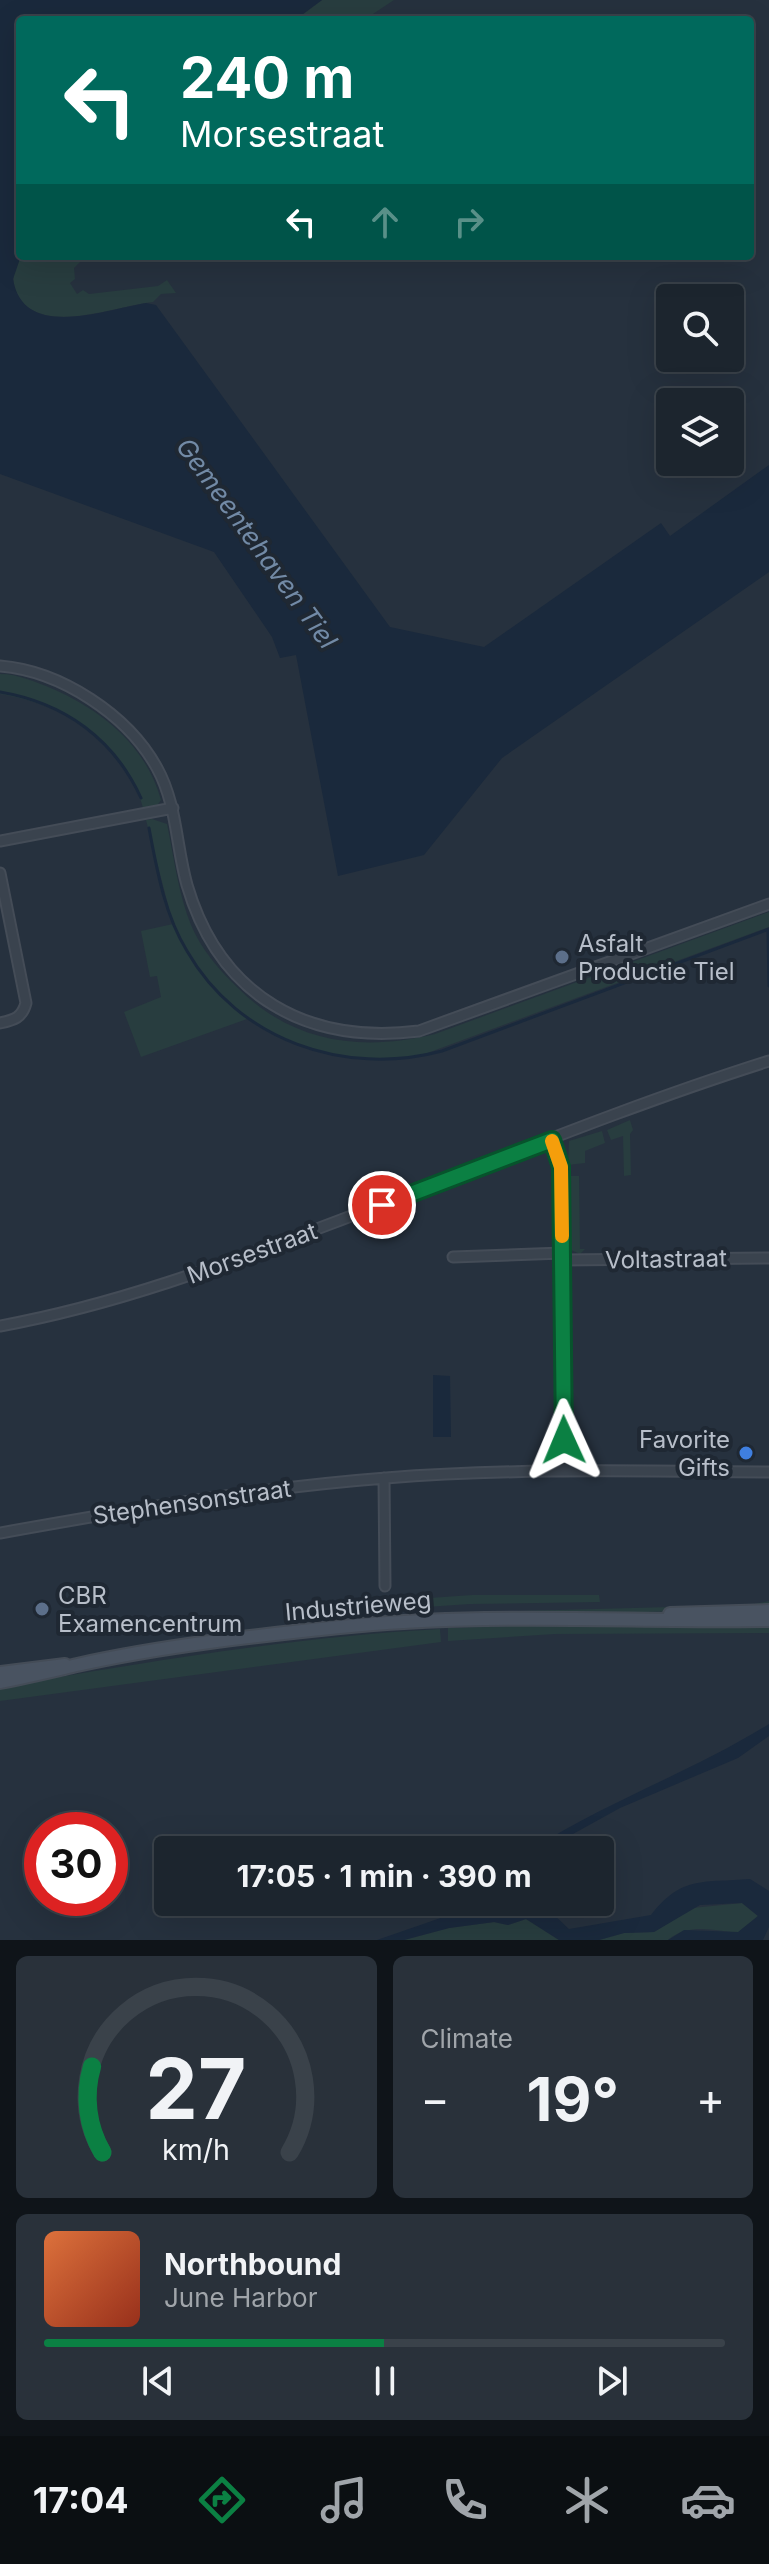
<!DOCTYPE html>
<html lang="en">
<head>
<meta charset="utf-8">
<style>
	:root { --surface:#1c252e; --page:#29313a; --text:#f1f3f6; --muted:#a0a5aa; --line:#3a424a; --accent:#0b8043 }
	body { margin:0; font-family:Inter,sans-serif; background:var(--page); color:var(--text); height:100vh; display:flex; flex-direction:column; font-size:30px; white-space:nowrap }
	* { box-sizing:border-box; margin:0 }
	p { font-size:26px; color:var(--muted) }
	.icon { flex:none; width:44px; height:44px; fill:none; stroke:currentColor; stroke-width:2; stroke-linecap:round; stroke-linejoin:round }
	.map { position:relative; height:1940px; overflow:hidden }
	.sheet { display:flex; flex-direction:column; gap:16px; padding:16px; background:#0f1419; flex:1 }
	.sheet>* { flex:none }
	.banner { position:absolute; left:16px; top:16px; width:738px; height:244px; border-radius:8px; box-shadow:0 8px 32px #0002,0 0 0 2px var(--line); background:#00695c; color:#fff; overflow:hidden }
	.fabs { position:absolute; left:656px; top:284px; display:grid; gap:16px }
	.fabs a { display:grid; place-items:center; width:88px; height:88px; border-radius:8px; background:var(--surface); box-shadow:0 8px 32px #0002,0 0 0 2px var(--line); font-size:40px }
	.speed { position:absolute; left:24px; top:1812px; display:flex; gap:16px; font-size:40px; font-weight:700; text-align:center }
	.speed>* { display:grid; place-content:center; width:104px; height:104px; border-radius:50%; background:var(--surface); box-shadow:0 8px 32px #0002,0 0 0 2px var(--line); line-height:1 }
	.speed .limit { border:12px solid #d22; background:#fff; color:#111 }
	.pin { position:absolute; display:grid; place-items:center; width:68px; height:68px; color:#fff; margin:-34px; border:4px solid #fff; border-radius:50%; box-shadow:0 2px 8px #0007 }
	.me { position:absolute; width:88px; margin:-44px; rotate:359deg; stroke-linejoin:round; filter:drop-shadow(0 0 6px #0008) }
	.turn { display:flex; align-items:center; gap:28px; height:168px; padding:0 32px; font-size:36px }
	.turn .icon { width:104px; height:104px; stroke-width:2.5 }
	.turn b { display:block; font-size:56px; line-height:68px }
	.lanes { display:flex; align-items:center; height:76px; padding:0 32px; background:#0003; justify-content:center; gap:40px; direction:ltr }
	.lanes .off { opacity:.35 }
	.big { font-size:60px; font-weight:700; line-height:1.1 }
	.sheet .widget { flex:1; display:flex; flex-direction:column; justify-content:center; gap:12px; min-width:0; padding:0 28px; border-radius:12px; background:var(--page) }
	.sheet .dial { align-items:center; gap:0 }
	.dial svg { height:208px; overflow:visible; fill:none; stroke:var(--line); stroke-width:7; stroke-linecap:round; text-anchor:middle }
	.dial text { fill:var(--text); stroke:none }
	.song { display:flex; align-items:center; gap:24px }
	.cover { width:96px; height:96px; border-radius:12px; background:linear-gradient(135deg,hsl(20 70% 55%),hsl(10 70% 35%)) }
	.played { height:8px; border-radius:4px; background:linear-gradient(90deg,var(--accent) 50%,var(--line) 50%) }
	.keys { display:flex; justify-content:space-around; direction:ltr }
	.heat { display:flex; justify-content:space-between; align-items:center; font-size:44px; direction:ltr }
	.sheet .tiles { flex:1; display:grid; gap:16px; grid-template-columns:1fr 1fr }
	.widget:last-child { grid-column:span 2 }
	.trip { position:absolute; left:154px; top:1836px; width:460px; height:80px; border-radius:8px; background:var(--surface); box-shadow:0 8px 32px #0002,0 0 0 2px var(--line); font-weight:700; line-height:80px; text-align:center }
	.tab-bar { display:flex; height:128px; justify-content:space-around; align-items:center; background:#0b0f12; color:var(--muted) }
	.tab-bar .icon { width:56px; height:56px }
	.tab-bar .selected { color:var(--accent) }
	.tab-bar b { font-size:36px; color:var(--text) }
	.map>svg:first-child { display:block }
</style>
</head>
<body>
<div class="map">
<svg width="769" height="1940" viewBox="0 0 769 1940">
	<rect width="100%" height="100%" fill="#26313e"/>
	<path fill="#283d3f" d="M322,0H394L364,20H295Z
		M21,256H86L74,268L75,279L70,283L77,294L83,290L89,294L158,286L167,280L176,293L161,294L153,302C116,306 42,336 19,297C10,282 13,270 21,256Z
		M0,674C18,674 36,682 53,689C103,711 146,746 161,800L154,810L144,812C128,742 66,705 0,694Z
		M152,819L167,824C174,857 178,893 191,925C201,949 219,970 238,988C293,1043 361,1052 435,1034L769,912V927L422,1055C359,1066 301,1055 247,1019L141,1057L124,1012L161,997L157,976L150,977L141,931L173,924L146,820Z
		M630,1120L633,1130L630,1134L631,1175L624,1176L623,1136L611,1140L607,1130Z
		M602,1131L605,1143L585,1151V1163L568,1165L569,1141Z
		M571,1176H579L580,1249H585L580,1254L571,1250L567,1243L568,1179Z
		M472,1595H599L600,1602L470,1604L309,1615V1610L371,1606L373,1602Z
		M769,1601V1608L427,1619L244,1635L243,1630L365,1617L476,1612L749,1605Z
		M574,1624H769V1633L555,1634L448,1641V1628Z
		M440,1629L441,1642L0,1701V1687C147,1662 293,1637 440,1629Z
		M742,1903L758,1916L738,1933C714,1930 688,1923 668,1940H599L624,1933L654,1932L692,1908Z
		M526,1919L559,1940H404L449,1928L494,1922L508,1925Z"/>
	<path fill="#1a293c" d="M0,0H322L295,20H20L21,256L13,279C23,341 104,310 146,303L156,305L390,627L484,647L661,523L670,536L769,465V572L502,758L424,855L338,876L296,655L280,658L272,637L214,552L0,474Z
		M433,1375L450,1376L451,1437H433Z
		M769,1724V1736L738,1758L620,1808L544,1850H531C607,1801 692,1772 769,1724Z
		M750,1879L769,1891V1927L763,1940H668L684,1930L738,1932L758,1916L742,1903L700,1905L654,1932L624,1933L599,1940H559L526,1919L508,1925L494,1922L449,1928L404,1940H377L455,1913L467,1902H477L464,1915L511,1912L528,1905L553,1914L569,1929L651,1915C682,1875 704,1883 750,1879Z"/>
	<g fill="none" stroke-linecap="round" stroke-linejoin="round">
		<path stroke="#1a293c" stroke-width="3" d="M0,692C65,703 114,739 141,798
			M149,828C157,870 164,913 187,951C238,1040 344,1077 442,1051L769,929
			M768,930L769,986"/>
		<defs>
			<path id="street" d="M0,666C61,671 128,715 157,768C177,804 176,846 187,885C220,997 308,1045 419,1031L769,904
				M0,841L173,808
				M0,873L26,1003C22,1018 14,1020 0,1023
				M552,1140L561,1167L565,1470
				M453,1257L562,1253
				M562,1260L769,1258
				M0,1326C115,1305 222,1265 330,1224C476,1169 620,1108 769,1061
				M384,1478L385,1586
				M0,1533C128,1510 256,1488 386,1478C513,1468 641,1471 769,1472"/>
			<path id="secondary" d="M670,1614L769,1611
				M0,1673L65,1665
				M0,1682C26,1677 51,1671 77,1665C162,1646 253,1636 340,1627C483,1612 626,1622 769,1620"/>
		</defs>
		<use href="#street" stroke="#444c57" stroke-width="13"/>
		<use href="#secondary" stroke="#444c57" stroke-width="16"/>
		<use href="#street" stroke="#3a434e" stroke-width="9"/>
		<use href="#secondary" stroke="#495361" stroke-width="12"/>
	</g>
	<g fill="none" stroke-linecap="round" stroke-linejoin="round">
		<defs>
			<path id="route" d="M382,1205L552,1140L561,1167L564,1440"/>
		</defs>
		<use href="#route" stroke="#07532c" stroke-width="20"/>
		<use href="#route" stroke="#0b8043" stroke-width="14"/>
		<path stroke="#f59e0b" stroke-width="14" d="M552,1141L561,1167L562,1236"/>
	</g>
	<g fill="#5c6f8a" stroke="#1f2833" stroke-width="3">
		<circle cx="562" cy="957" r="8"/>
		<circle cx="42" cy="1609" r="8"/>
	</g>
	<circle fill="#3f7fe0" stroke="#1f2833" stroke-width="3" cx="746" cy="1453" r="8"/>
	<g text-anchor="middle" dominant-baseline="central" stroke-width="8" stroke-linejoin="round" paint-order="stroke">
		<g font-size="24" fill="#b7bec9" stroke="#1f2833" text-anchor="start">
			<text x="578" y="943">Asfalt<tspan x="578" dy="28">Productie Tiel</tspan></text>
			<text x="730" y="1439" text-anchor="end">Favorite<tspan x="730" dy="28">Gifts</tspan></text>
			<text x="58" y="1595">CBR<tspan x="58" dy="28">Examencentrum</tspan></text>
		</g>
		<g font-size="24" fill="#b7bec9" stroke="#1f2833">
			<text transform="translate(252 1253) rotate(-20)">Morsestraat</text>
			<text transform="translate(666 1259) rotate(-1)">Voltastraat</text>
			<text transform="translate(192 1502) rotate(-8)">Stephensonstraat</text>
			<text transform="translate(358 1606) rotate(-5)">Industrieweg</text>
		</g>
		<g font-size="26" font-style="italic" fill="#728aa6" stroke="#1f2833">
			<text transform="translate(257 543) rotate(54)">Gemeentehaven Tiel</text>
		</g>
	</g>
</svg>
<div class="fabs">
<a><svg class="icon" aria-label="search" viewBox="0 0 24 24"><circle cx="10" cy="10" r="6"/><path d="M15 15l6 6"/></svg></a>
<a><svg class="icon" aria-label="layers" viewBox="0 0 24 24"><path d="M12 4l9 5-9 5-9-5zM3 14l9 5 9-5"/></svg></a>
</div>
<div class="speed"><div class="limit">30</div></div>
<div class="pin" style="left:382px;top:1205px;background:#d93025"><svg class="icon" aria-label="arrive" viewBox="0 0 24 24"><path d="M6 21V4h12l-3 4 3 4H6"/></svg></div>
<svg class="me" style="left:564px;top:1440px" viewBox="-20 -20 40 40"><path d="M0-17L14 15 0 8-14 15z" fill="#0b8043" stroke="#fff" stroke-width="4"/></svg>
<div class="trip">17:05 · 1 min · 390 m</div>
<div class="banner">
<div class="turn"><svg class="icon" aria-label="left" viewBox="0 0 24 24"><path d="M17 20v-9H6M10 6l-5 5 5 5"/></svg><div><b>240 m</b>Morsestraat</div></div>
<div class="lanes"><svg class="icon" aria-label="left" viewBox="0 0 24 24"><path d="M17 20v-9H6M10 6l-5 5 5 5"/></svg><svg class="icon off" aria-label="ahead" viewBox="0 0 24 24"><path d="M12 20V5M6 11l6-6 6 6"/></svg><svg class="icon off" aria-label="right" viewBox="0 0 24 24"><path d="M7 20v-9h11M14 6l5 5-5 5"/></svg></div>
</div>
</div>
<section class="sheet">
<div class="tiles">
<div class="widget dial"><svg viewBox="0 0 100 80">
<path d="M14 69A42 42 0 1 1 86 69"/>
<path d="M14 69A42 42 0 0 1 10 36" stroke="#0b8043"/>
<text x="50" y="56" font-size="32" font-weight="700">27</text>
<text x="50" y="72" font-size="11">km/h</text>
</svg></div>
<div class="widget"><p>Climate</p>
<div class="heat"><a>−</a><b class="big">19°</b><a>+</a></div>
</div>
<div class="widget">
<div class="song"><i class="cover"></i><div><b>Northbound</b><p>June Harbor</p></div></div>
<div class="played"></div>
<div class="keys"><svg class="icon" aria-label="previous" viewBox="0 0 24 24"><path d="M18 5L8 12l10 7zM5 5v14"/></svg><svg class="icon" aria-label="pause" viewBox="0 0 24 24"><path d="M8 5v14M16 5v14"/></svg><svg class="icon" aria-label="next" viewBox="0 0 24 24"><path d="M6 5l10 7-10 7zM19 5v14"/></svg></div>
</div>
</div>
</section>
<nav class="tab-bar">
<b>17:04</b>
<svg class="icon selected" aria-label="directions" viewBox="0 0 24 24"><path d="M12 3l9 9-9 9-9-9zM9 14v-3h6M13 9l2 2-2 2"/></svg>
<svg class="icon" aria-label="music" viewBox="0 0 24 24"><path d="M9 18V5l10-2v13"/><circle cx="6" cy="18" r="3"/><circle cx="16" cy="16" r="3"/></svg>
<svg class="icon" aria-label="phone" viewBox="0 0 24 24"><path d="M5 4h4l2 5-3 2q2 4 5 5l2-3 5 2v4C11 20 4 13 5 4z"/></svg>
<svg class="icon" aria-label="climate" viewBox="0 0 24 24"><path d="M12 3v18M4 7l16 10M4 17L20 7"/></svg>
<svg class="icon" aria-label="car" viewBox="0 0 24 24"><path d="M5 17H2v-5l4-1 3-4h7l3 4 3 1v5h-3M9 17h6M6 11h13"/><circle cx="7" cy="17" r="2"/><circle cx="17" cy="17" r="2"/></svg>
</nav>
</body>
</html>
